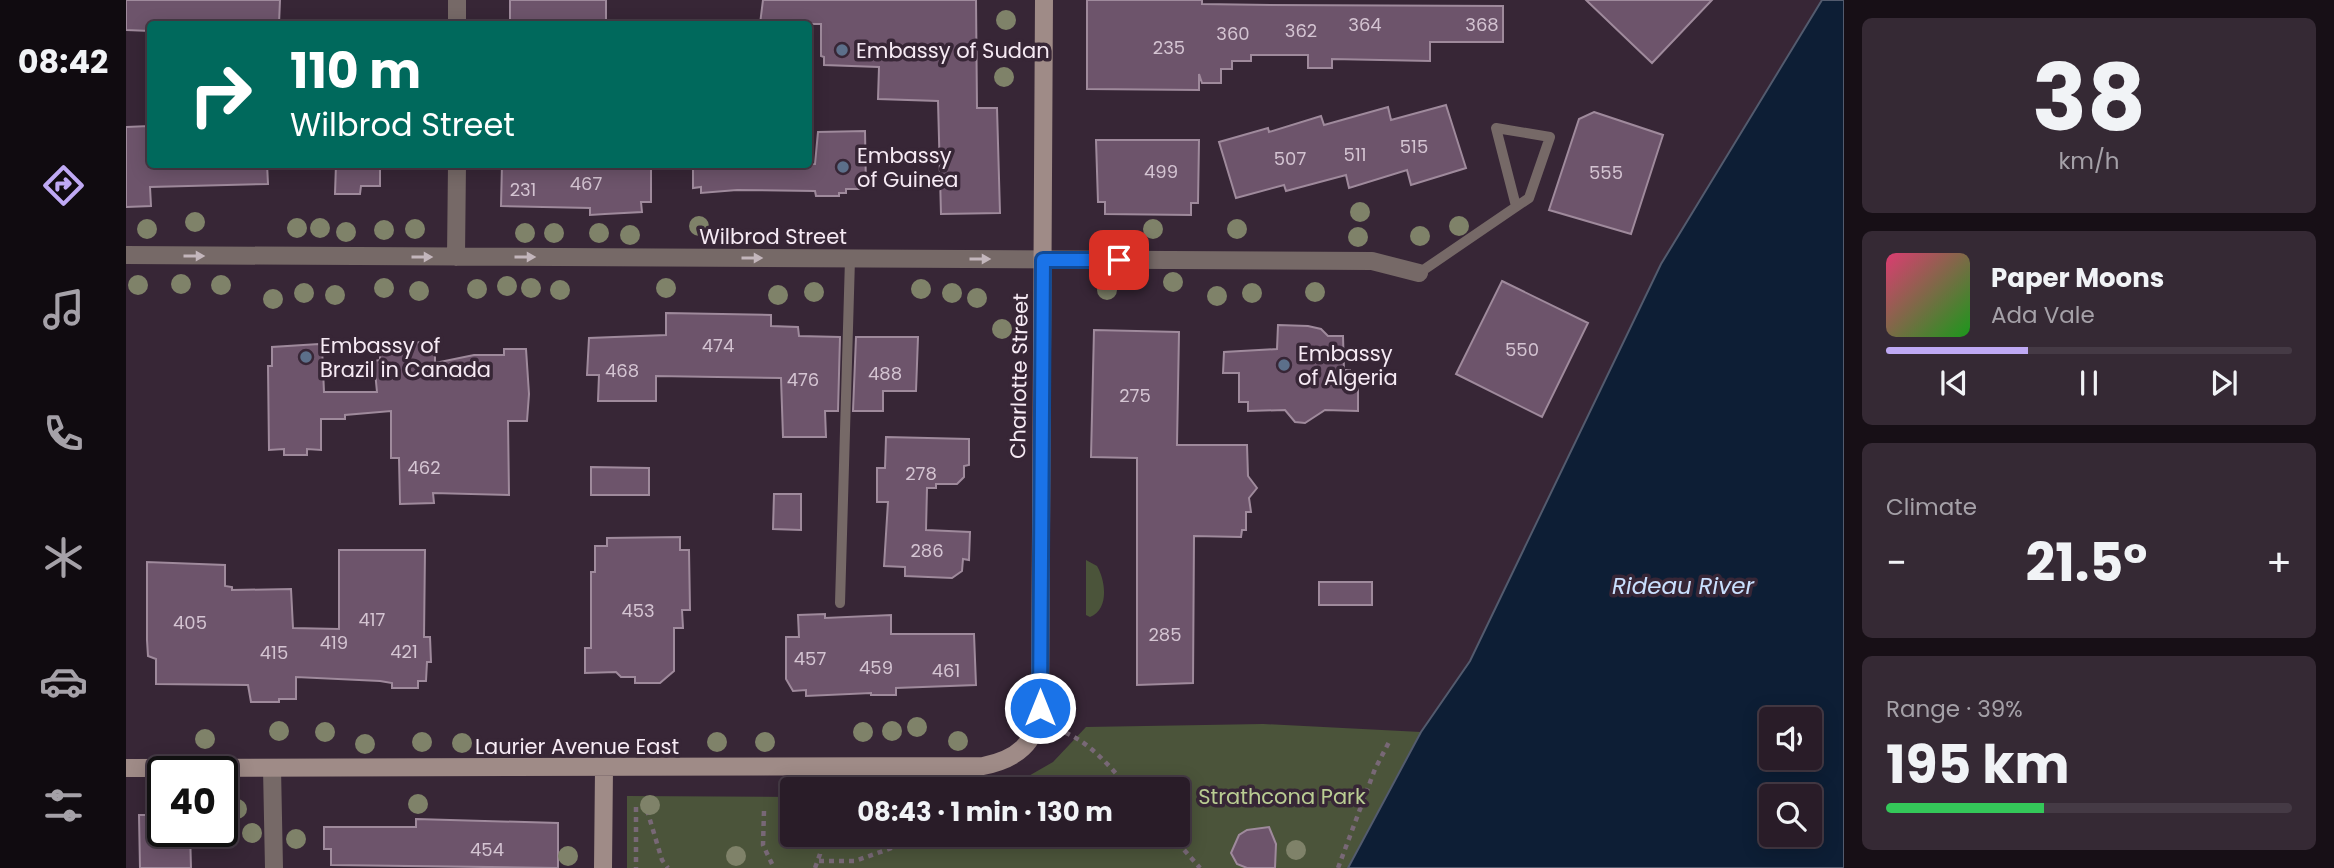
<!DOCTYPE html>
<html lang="en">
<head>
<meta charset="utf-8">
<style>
	:root { --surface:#291c28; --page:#352934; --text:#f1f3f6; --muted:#a5a1a8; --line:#453a45; --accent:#bfa9f4 }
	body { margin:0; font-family:Poppins,sans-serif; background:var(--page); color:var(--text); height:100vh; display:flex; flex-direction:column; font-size:26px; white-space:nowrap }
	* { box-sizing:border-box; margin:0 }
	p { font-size:23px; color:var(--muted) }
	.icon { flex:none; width:38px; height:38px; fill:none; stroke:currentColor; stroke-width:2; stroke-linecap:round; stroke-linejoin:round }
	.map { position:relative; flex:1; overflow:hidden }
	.side { display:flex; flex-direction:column; gap:18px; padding:18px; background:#170f16; width:490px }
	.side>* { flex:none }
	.top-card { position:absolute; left:21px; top:21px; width:665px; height:147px; border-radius:7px; box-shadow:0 4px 18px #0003,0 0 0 2px var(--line); background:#00695c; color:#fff; overflow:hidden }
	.controls { position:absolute; left:1633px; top:707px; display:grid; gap:14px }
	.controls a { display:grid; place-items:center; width:63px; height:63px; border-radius:7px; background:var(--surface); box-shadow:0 4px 18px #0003,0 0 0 2px var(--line); font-size:35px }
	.speed { position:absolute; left:21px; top:756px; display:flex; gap:14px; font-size:35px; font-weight:700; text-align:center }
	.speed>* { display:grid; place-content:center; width:91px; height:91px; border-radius:50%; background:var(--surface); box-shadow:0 4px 18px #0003,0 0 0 2px var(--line); line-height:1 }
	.speed .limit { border:4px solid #111; border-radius:10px; background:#fff; color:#111 }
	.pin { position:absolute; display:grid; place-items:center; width:60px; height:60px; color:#fff; margin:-30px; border-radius:14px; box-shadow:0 4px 10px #0006 }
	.me { position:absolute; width:77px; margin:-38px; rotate:0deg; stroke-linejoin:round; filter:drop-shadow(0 0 5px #0008) }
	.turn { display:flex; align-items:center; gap:24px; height:147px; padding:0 28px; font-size:32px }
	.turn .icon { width:91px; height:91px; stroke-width:2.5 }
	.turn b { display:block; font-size:49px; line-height:60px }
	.big { font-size:52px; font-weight:700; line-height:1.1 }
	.side .card { flex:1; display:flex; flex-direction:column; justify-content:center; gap:10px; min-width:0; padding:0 24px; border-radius:10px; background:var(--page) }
	.side .dial { align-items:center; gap:0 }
	.dial b { font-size:91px; line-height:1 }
	.song { display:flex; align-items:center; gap:21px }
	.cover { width:84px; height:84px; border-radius:10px; background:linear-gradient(135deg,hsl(340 70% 55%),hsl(120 70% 35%)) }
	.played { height:7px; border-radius:4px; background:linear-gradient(90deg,var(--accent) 35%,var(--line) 35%) }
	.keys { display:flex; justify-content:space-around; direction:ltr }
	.heat { display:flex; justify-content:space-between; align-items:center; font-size:38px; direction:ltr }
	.charge { height:10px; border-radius:5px; background:linear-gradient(90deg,#34c759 39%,var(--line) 0) }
	.trip { position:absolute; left:654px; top:777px; width:410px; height:70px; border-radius:7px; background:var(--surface); box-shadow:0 4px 18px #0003,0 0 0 2px var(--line); font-weight:700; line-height:70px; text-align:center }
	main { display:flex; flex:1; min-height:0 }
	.tab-bar { display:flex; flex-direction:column; width:126px; justify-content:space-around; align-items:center; background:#100b10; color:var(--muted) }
	.tab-bar .icon { width:49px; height:49px }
	.tab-bar .current { color:var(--accent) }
	.tab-bar b { font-size:32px; color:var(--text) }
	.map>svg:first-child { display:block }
</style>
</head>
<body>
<main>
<nav class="tab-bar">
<b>08:42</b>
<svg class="icon current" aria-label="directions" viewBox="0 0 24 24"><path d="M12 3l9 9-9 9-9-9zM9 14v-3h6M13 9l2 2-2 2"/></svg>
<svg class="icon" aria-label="music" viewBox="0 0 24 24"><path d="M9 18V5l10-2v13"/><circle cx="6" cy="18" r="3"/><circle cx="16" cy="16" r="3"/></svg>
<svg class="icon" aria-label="phone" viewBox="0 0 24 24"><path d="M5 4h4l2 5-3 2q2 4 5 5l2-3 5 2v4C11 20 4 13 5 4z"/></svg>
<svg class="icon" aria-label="climate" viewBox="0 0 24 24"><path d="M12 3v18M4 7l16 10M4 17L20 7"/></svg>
<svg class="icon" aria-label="car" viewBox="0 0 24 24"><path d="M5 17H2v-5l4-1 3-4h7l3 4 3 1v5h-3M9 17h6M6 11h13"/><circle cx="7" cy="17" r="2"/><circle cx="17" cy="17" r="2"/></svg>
<svg class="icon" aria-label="filters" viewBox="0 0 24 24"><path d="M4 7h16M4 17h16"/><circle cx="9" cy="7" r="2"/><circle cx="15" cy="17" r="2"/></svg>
</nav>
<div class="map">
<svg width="1718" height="868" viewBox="0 0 1718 868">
	<rect width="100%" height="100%" fill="#372636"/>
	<path fill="#4b543a" d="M960,560L971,566C980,581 983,610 964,617L960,615Z
		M1137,724L1295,732L1222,868H501V796L667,797V835H1052V789H880L927,762L960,727Z"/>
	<path fill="#0d1e35" stroke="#535b6e" stroke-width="2" fill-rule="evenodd" d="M1696,0H1718V868H1222L1295,732L1344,661L1535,264ZM1645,719H1684V758H1645ZM1645,796H1684V835H1645Z"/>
	<path fill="#6d546b" stroke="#9f8a9c" stroke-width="2" d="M0,0H154L153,24H24V31L0,30Z
		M384,0H480V24H384Z
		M637,0H850L851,108H871L874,213L815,214L812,101L752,99L753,67L698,65V57L695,56V24H634Z
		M961,0H1076V4L1145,5L1377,6V42H1304V61L1206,59V68H1182V55H1125V61H1106V69H1095V83H1076L1073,74V90L961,89Z
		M1460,0H1586L1526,63Z
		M1320,105L1340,168L1285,185L1281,170L1223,188L1220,175L1160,191L1158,185L1110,198L1093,142L1142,128L1143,132L1195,116L1198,125L1262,107L1265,120Z
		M1468,112L1537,135L1505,234L1423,210L1453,119Z
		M23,126L24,164H141L142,184L24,187L25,206L0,207V127Z
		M739,131L740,189H720V193H713V196H690L689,191L611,190L575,193V187L567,188V164H689L692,132Z
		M970,140H1073L1072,203H1065V215L979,214V202H972Z
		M210,164H254V186H235L234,194H209Z
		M376,164H525V202H515L516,212L479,214L464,215V208L375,206Z
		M1376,281L1462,323L1416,417L1330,374Z
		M540,313L645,315V326L672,327L673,336L714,337L712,411H699L700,437H657L655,378L530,376V401H472L473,375H461L463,338L540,335Z
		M1152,325L1182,326L1195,329L1202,336H1217L1218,370H1224V378L1232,379V411L1199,410L1179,423L1169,422L1159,410L1122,411V402H1113V373H1097L1098,352L1151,349Z
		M968,330L1053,332L1051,445H1121L1122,476L1131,488L1123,498L1125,512H1120V530H1116L1115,537L1068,536L1067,683L1011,685V458L965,457Z
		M730,337H792L790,391H757V411H727Z
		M287,342L309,343V363L348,355H378V349H400L403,394L401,421H382L383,495L307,493L308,503L274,504L273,458H265V411L219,415V419H195V450L181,449V455H158V449L143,450L142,366H146V347L193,344L196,347L198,392H251L248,361L254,360V354L258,352L256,345Z
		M760,437L843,439V465L838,466V477L831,484H810V488H801L800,530L844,532L843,560L837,559L836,571L826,578L779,576V567L758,566L762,502H751V468H759Z
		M465,467L523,468V495H465Z
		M648,494H675V530L647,529Z
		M554,537V550H563L564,610H556L557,628H548V671L534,683H509V677H495L490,672L459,673V648H465V572H469V546H481V538Z
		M213,550H299L298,637H304L305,662H301L300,681H292V688H266V683L254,681L170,677V699H153V702H125L122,685L30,684V659L22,656L21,640V562L99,565V586L106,587V590L165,589L167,628L213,629Z
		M1193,582H1246V605H1193Z
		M699,614V618L765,615V634H848L850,685L770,688V695H745V693L680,696V690L667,691L660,679V637H673L672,615Z
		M13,815H37V831H64L65,868H14Z
		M290,819L432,823V868L205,865V849H198V827H290Z
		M1143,827L1150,844L1149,868H1121L1111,864L1105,853L1113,835L1121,830Z"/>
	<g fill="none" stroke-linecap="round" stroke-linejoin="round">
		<path stroke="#786876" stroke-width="4.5" stroke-dasharray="5 5" stroke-linecap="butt" d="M930,729C963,740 981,764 1004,789
			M510,807V868
			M521,810L536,860L542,868
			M638,811L637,845L648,868
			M1045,835L1074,868
			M693,861H729L802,835
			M689,868L694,854L695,835
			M1212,868L1249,769L1263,742"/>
		<path stroke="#766967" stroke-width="10" d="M1293,273L1403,198L1424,137L1370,128L1390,206
			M714,603L724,259"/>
		<path stroke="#766967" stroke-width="18" d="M331,24V0
			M0,255L1246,261L1293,273
			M330,257L331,164
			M146,768L148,868"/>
		<path stroke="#9f8b87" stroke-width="18" d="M0,768L857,766C891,759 910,744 914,708L918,0
			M477,868L478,769"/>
	</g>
	<g fill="#7f8269">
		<circle cx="880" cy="20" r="10"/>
		<circle cx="878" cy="77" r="10"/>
		<circle cx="1234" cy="212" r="10"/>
		<circle cx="69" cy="222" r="10"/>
		<circle cx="573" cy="226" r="10"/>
		<circle cx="1333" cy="226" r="10"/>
		<circle cx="171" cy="228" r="10"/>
		<circle cx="194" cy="228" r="10"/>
		<circle cx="21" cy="229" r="10"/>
		<circle cx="289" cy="229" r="10"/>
		<circle cx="1027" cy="229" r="10"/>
		<circle cx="1111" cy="229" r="10"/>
		<circle cx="258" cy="230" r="10"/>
		<circle cx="220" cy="232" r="10"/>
		<circle cx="399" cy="233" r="10"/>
		<circle cx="428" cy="233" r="10"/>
		<circle cx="473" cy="233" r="10"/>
		<circle cx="504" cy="235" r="10"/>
		<circle cx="1294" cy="236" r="10"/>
		<circle cx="1232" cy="237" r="10"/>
		<circle cx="1047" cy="282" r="10"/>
		<circle cx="55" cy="284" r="10"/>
		<circle cx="12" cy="285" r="10"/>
		<circle cx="95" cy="285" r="10"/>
		<circle cx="381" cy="286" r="10"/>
		<circle cx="258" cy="288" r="10"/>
		<circle cx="405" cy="288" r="10"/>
		<circle cx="540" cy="288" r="10"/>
		<circle cx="351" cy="289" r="10"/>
		<circle cx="795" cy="289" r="10"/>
		<circle cx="434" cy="290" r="10"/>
		<circle cx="981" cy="290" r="10"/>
		<circle cx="293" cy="291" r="10"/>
		<circle cx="688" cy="292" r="10"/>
		<circle cx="1189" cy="292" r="10"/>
		<circle cx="178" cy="293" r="10"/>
		<circle cx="826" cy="293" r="10"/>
		<circle cx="1126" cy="293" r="10"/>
		<circle cx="209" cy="295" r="10"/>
		<circle cx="652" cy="295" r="10"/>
		<circle cx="1091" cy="296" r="10"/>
		<circle cx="851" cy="298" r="10"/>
		<circle cx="147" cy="299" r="10"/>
		<circle cx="876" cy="329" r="10"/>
		<circle cx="791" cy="727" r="10"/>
		<circle cx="153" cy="731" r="10"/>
		<circle cx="766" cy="731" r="10"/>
		<circle cx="199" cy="732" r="10"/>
		<circle cx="737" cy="732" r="10"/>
		<circle cx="79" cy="739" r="10"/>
		<circle cx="832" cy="741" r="10"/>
		<circle cx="296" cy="742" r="10"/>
		<circle cx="591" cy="742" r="10"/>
		<circle cx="639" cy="742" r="10"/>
		<circle cx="336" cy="743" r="10"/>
		<circle cx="239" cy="744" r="10"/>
		<circle cx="292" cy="804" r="10"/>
		<circle cx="524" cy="805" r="10"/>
		<circle cx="111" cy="809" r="10"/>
		<circle cx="126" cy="833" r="10"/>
		<circle cx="170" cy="839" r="10"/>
		<circle cx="1170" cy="850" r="10"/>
		<circle cx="442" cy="856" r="10"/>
		<circle cx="610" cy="856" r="10"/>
	</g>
	<defs><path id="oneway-solid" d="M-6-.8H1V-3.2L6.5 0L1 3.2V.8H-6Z" transform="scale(1.75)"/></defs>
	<g fill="#c3b6bc">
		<use href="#oneway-solid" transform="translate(68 256)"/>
		<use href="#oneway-solid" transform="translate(296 257)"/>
		<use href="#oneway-solid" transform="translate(399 257)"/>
		<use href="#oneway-solid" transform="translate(626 258)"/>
		<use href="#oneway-solid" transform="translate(854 259)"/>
	</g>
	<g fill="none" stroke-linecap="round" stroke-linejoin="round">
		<defs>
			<path id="route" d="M914,708L917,260H993"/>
		</defs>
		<use href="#route" stroke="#114b97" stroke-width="18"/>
		<use href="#route" stroke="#1a73e8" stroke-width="12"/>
	</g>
	<g fill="#5c6f8a" stroke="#372636" stroke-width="2.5">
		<circle cx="716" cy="50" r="7"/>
		<circle cx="717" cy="167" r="7"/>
		<circle cx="180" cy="357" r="7"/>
		<circle cx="1158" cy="365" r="7"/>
	</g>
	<g text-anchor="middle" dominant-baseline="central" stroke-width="7" stroke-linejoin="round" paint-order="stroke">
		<g font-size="18" fill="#d4c4d2">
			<text x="1239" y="24">364</text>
			<text x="1356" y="24">368</text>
			<text x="1175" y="30">362</text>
			<text x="1107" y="33">360</text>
			<text x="1043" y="47">235</text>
			<text x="1288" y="146">515</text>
			<text x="1229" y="154">511</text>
			<text x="1164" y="158">507</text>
			<text x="1035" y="171">499</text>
			<text x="1480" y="172">555</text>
			<text x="460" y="183">467</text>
			<text x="397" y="189">231</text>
			<text x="592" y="345">474</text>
			<text x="1396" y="349">550</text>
			<text x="496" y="370">468</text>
			<text x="759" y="373">488</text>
			<text x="677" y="379">476</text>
			<text x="1009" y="395">275</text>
			<text x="298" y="467">462</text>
			<text x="795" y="473">278</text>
			<text x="801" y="550">286</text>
			<text x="512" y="610">453</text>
			<text x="246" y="619">417</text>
			<text x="64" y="622">405</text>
			<text x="1039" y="634">285</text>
			<text x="208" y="642">419</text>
			<text x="278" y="651">421</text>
			<text x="148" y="652">415</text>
			<text x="684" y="658">457</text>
			<text x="750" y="667">459</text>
			<text x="820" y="670">461</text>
			<text x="361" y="849">454</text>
		</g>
		<g font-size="21" fill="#f6eaf4" stroke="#372636" text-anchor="start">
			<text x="730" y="50">Embassy of Sudan</text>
			<text x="731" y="155">Embassy<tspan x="731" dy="24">of Guinea</tspan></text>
			<text x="194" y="345">Embassy of<tspan x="194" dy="24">Brazil in Canada</tspan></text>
			<text x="1172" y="353">Embassy<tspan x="1172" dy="24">of Algeria</tspan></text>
		</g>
		<g font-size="21" fill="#f6eaf4" stroke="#372636">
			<text x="647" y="236">Wilbrod Street</text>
			<text transform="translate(893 376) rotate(-89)">Charlotte Street</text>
			<text x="451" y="746">Laurier Avenue East</text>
		</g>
		<g font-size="21" fill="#bacd93" stroke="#372636">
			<text x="1156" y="796">Strathcona Park</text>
		</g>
		<g font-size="23" font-style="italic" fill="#cae0fe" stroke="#372636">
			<text x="1557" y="586">Rideau River</text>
		</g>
	</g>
</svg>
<div class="controls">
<a><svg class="icon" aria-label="sound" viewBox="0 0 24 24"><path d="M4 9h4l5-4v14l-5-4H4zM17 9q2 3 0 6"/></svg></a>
<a><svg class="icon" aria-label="search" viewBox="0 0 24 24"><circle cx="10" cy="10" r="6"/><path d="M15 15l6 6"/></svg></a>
</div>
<div class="speed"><div class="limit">40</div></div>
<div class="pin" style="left:993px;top:260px;background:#d93025"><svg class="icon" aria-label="arrive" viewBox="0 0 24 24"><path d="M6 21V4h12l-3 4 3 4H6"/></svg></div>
<svg class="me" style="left:914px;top:708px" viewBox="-20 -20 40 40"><circle r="17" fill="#1a73e8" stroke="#fff" stroke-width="3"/><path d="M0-11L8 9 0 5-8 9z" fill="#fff"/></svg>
<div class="trip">08:43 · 1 min · 130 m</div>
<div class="top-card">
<div class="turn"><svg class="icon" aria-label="right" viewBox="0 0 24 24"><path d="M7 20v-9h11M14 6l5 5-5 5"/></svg><div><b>110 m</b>Wilbrod Street</div></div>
</div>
</div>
<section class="side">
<div class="card dial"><b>38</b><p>km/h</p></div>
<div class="card">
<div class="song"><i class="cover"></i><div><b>Paper Moons</b><p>Ada Vale</p></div></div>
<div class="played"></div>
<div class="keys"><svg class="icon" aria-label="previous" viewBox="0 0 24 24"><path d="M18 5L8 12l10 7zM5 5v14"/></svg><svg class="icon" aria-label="pause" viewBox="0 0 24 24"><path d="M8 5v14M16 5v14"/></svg><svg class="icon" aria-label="next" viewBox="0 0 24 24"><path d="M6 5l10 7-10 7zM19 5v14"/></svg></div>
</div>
<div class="card"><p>Climate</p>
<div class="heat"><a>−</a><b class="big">21.5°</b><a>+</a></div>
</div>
<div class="card"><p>Range · 39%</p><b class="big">195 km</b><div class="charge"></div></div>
</section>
</main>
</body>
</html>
